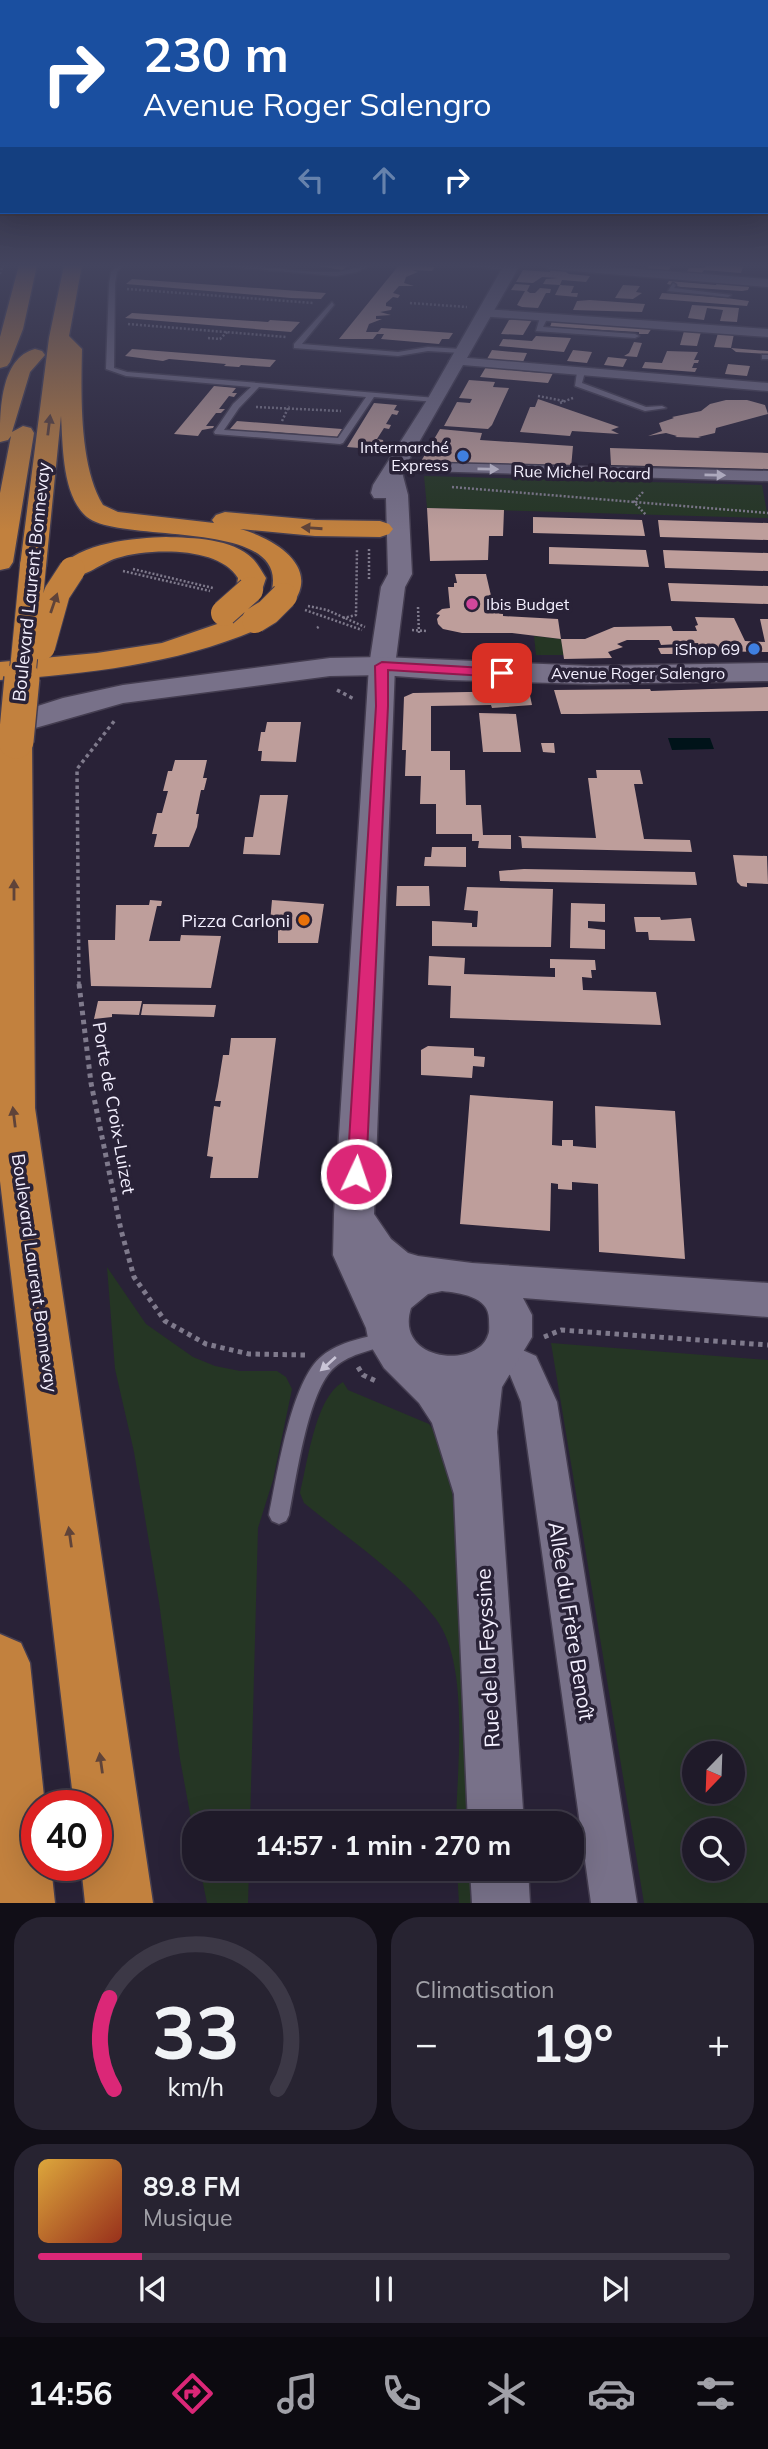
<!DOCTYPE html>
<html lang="fr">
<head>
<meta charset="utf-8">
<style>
	:root { --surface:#1f1a29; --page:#272331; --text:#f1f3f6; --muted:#a1a1a8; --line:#3c3846; --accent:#db2777 }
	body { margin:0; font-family:Mulish,sans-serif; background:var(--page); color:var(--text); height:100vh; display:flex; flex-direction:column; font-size:26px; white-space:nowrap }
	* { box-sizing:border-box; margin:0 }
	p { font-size:23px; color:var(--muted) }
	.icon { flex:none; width:38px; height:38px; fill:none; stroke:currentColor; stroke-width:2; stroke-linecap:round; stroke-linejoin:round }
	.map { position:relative; height:1903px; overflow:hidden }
	.sheet { display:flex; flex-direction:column; gap:14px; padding:14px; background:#110e17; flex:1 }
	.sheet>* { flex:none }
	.top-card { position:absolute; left:0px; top:0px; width:768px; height:214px; box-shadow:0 7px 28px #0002,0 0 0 2px var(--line); background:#1a4fa0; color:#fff; overflow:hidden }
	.needle { width:46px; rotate:203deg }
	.fabs { position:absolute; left:682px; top:1741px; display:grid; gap:14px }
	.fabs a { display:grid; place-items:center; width:63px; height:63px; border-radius:50%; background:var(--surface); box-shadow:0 7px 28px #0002,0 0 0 2px var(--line); font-size:35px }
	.speed { position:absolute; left:21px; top:1790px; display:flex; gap:14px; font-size:35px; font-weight:700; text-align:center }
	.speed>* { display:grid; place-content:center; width:91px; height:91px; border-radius:50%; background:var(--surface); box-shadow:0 7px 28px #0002,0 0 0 2px var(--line); line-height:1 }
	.speed .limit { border:10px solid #d22; background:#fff; color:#111 }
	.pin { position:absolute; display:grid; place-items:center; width:60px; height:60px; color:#fff; margin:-30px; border-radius:14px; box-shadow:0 4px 10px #0006 }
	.me { position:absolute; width:77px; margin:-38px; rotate:3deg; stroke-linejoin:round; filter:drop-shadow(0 0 5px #0008) }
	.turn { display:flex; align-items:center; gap:24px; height:147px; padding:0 28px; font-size:32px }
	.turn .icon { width:91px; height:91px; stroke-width:2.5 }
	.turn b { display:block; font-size:49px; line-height:60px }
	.lanes { display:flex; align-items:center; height:66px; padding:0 28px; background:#0003; justify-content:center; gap:35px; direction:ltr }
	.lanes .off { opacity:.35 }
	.big { font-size:52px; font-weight:700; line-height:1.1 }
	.sheet .widget { flex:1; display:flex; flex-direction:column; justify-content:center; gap:10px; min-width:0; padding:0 24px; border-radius:28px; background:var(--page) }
	.sheet .dial { align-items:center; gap:0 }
	.dial svg { height:182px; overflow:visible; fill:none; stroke:var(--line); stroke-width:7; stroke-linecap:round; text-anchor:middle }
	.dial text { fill:var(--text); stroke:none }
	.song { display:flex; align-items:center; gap:21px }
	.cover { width:84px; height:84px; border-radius:10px; background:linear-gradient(135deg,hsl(40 70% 55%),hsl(10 70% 35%)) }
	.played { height:7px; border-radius:4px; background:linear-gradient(90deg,var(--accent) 15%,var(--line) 15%) }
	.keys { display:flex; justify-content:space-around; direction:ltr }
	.heat { display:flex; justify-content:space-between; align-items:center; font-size:38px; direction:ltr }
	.sheet .tiles { flex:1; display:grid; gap:14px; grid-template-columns:1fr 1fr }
	.widget:last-child { grid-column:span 2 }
	.trip { position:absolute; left:182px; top:1811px; width:402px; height:70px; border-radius:28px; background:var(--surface); box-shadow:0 7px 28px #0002,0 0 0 2px var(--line); font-weight:700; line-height:70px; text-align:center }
	.dock { display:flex; height:112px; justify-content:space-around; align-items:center; background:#0c0a10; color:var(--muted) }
	.dock .icon { width:49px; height:49px }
	.dock .selected { color:var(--accent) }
	.dock b { font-size:32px; color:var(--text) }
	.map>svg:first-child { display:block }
</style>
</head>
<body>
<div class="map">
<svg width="768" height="1903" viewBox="0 0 768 1903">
	<rect width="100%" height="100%" fill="#292237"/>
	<path fill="#253624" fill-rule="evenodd" d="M424,476L762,485L768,518L427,508Z
		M534,636L561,639L564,655H536Z
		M107,1267L146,1324L193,1357L215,1366L240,1371H277L286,1377L292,1389L273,1480L258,1528L250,1823L194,1824V1835L180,1759L159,1602L134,1452L115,1369Z
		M551,1343L768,1360V1903H644ZM695,1754H733V1792H695ZM733,1830V1869H695V1830Z
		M343,1382L348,1390L429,1424L448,1451L466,1628L471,1823H456C457,1769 470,1664 436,1619C401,1573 348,1539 304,1503L300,1493C308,1462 315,1398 343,1382Z
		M200,1869H249L248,1903H207Z
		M457,1869H472L473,1903H459Z"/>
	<path fill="#001319" d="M668,738H710L714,749L672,750Z"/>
	<path fill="#be9e9b" d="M311,265H348L343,270Z
		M399,265L435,267L432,271L412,270L418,272L406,277L404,283L414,286H399L393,293L400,295L398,298L393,297L386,303V306L392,307L391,310L380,312L391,315L376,316V319H382L369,324L366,332H378L381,328L453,333L449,339H442L439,344L381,339L384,334H377L373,339H339Z
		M649,265L666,266L672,265L668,271L646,270Z
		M706,265H725L743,267L741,273L704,270L701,274L686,273L689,268H704Z
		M551,268L568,269L566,272L569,274L590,276L586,282L562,280L560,285L543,284L546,279L558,278L542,277L533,283L516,282L523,270L550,272Z
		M132,279L326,293L321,299L291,298L126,284Z
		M669,281L716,285L717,282L750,285L748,290L742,291L681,287L667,284Z
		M515,284L530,285L527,291L530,293H535L540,288L551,289L550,293H546L538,308L522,307L517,305L525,291L511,290Z
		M560,285L574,286L571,293H578L577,297L555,295Z
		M623,285L640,286L636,292L642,293L633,299L615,298Z
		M662,293L726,298L749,301L747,306L659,299Z
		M590,300L645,304L642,312L573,310L577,301Z
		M692,305L739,308L737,322L720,321L723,310L707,308L704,320L688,318Z
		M132,313L268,322L270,320L300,322L291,332L125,318Z
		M515,319L532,320L523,335L501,334L509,320Z
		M552,321L652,328L648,334H639V332L550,327Z
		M684,331L701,332L697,346L680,345Z
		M718,333L734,334L731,348L768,351V354L736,352L731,348L714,347Z
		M536,336L571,338L564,352L499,346L503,339L532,341Z
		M634,342L642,343L637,357L624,356L629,353Z
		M132,349L276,360L270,367L241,365L239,367L224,366L226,364L169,359L163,361L125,356Z
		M492,350L513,352L527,353L523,362L487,359Z
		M573,350L592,352L587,363L567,361Z
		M667,351L698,352L694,360H699L698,363H694L692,368H697L695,372L642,368L645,362L662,363Z
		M608,357L627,359L623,367L604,365Z
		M728,364L750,366L747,376L725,374Z
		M486,367L530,372L553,373L548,383L480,377Z
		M469,380L495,382L493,387L509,388L492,425L488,429L444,426L457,402L470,403L472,399L459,398Z
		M214,386L236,388L232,393H237L234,397L229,396L219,409H225L221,413H216L206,426H214L213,428L202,430L198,436L174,434Z
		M538,399L619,427L611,430L619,434L572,431L570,436L520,432L530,407H535Z
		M726,400H747L765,405L768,414L716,428L715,433L698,437L701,438L675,437L677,436L666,433L648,436L662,431L659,423L674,418L672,417L701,411L710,404Z
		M374,403L397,405L394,410L399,411L397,415L392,414L386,424L391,425L389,429L384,428L377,439L383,440L384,445L375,443L372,449L347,447Z
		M237,421L342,429L337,437L311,435L296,438L299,434L258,431L255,434L230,429Z
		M440,429L482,433L480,440L573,446L571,468L420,463Z
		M610,448L768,453V469L611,465Z
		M427,508L504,510L503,536H489L488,560L430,561Z
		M533,517L642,520L645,536L533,533Z
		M658,520L768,523V540L660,537Z
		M549,547L646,550L649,567L549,564Z
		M663,550L768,553V571L665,568Z
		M455,574H486L495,613L503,614V616L558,619L561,639L512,633H462L443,629L438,624L437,619L440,615L436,614L442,609L450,608L448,587H454V583H457Z
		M668,583L768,586V604L671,601Z
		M695,617L734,618L745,641L765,642L760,619H768V652L701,651L698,643L661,645L659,640H627L617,644L623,647L608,652L612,658L564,659L561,639H585L614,627L671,626L673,631H697L695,626L698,625Z
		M689,647L691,654H661L658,648Z
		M768,687V711L580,714H561L554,690L650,689L651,691Z
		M529,691L532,705L492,708L491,705L431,706V751H450V770H465L466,805H481L483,835H511V849L478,848L479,841H472V834H436V804H420L421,776H405L406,750H402L404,697L413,693Z
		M479,713L516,714L521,752H483Z
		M267,722H301L296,762L261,761L262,751H258L261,732H265Z
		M541,743H554L555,753L543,752Z
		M175,760H207L203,778H207L204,790H201L196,814H199L197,827L189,847H154L157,834H152L157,813H162L168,791H163L168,771H172Z
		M596,770H640L643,784H634L644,839L690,840L692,852L522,848L521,838L518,836L596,838L588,778H597Z
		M260,795H288L280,855L243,854L245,837H253Z
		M432,847H466V867L424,866L425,857H431Z
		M733,855L767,856L768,884L747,883V887L741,886L737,882Z
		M524,869L695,872L697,885L500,881L499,871Z
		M397,886H429L430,906H396Z
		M467,887L553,889L551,947L432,946V921L472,923V927H477L478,911L464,910Z
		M150,900L162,901L161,906H157L149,941H180L181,935L221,936L211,988L91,986L88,940H115L116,905H149Z
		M272,900L324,904L318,943H278V923L270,922Z
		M571,903L605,904V922L588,921V928L605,930V949L570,948Z
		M634,917H660L661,920L691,918L695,941L649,940L648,932H636Z
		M429,956L465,958L464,974L555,977V968H550V959L595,960L596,970H591L592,978L582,977L583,990L656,992L661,1025L450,1018L451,986L428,985Z
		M98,1001H142L139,1015L112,1014V1017L94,1019Z
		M143,1004L216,1005L214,1017L141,1015Z
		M231,1038H276L258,1178H210L213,1157L207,1156L214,1106L220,1107L221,1101H215L218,1086L223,1055H229Z
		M428,1046L474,1048V1056L485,1057L484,1067L473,1066L472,1078L421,1075V1050Z
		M470,1095L553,1101L552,1145L562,1146V1140H573V1146L596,1148L595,1106L675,1111L685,1259L599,1252L598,1184L572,1182V1190L558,1189V1184L551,1183L550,1231L460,1224Z"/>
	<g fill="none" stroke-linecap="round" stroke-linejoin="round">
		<defs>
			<path id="service" d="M117,265H123L117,272L115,283L114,368L127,372L436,398L440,400L436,402L374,397L343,443L340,444L215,434L214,432L233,404L251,387L126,376L106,369L109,283L111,272ZM259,387L366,397L338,438L224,430L239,408Z
				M207,265C249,261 292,273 335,272C348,272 360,264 372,265L357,272L336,276Z
				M455,265H483L513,268L510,270Z
				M673,283L676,285L674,288L731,295L728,297L668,291Z
				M332,302L334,305L302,344L398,352L428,347L461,349L465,351L461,353L428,351L398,356L294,348V344Z
				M544,315L548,317L543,327L635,334L639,336L635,338L536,331L540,317Z
				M762,355H768V359H762Z
				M581,370L585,372L582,383L646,407L662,406L666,408L645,411L575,386L577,372Z
				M388,1331L394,1333L397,1338L394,1343C374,1350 351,1353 335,1367C308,1389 296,1480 289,1515L286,1521L279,1524L272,1521L269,1515C277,1476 291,1380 322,1356C340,1341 366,1338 388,1331Z"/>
			<path id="minor" d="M543,265H588L768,279V287L549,269Z
				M484,309L768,329V337L479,316V310Z
				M456,357L768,383V391L451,364L449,361Z
				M395,462L768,471V481L389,470L387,467L389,464Z
				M502,1341L536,1356L557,1402L637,1903H591L521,1402L510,1375L490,1365L485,1355L490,1345Z"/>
			<path id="tertiary" d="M504,265H520L402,472L408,495L412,574L405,587L395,666L374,1214L391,1239L408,1253L418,1256L472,1263L768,1283V1317L523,1298L532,1315V1337L502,1387L497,1432L524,1824H468L454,1494L432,1423L419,1403L384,1368L369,1343L366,1328L333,1255L334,1214L369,666L381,587L388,574L386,498H374L371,493L373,485L427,400ZM442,1291C459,1293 489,1296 489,1319C489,1324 490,1331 488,1335C478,1369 394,1362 411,1308L428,1294Z
				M470,1869H528L530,1903H472Z"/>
			<path id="secondary" d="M382,657L591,666L768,663V681L591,684L449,680L382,675L330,676L123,703L0,738V718L63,698L123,685L330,658Z"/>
			<path id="trunk" d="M19,265H37L23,329L10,362L7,366L0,368V337Z
				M64,265H82L69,336L82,349C81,393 79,467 103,505L118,512L214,523L212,520L216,515L225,512L315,520L380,521L389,524L393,529L389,534L380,537L315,536L240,529C270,537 320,564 294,602L284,604L274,602L270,596C298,516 121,545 87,517C62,496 63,446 61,416L46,566L43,572L33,574L23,572L20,566L49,338Z
				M35,349L42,351L45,355L30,372L12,432L23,426L31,428L34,433L13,562L9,568L0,570V493L11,436L8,440L0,442C0,412 0,358 35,349Z
				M166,537C193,538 232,538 253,559C258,564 262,572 266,578L260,596L250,598L240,596L236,590L238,578C219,546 149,548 117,558C98,564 83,581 62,576L58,570C78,542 136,538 166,537Z
				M255,611L265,614L269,620L265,626C180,664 91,673 0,680V662L97,653L162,643Z
				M16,731L27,734L32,741L35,1108L153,1903H85L81,1866H96V1806H74L0,1181V741L5,734Z
				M0,1634L21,1643L30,1663L45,1806H37V1866H51L55,1903H0Z"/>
		</defs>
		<use href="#service" stroke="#443d50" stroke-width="3"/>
		<use href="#minor" stroke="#443d50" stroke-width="3"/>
		<use href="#tertiary" stroke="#443d50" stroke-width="3"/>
		<use href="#secondary" stroke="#443d50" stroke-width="3"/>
		<use href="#trunk" stroke="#443d50" stroke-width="3"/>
		<path stroke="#7f7a8c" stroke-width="2.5" stroke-dasharray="2 2" stroke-linecap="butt" d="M0,274L3,265
			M127,289L313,303
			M410,303L467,307
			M128,324L286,337
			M208,338L220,339L227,332
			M538,396L564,401
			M560,403L573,398
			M256,407L341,411
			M282,421L289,406
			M452,487L768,513
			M643,492L634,502L646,515
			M369,549V579
			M133,569L213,588
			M123,571L210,591
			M308,606L327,610L365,627
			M418,607L419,634
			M305,610L362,630
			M343,618L356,615L357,550
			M317,628L320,626
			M412,630L427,631"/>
		<path stroke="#7f7a8c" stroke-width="3.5" stroke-dasharray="3.5 3.5" stroke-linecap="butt" d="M337,690L354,699
			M79,985L77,769L115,720"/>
		<path stroke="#7f7a8c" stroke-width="5" stroke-dasharray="4.5 4.5" stroke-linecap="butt" d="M79,984L91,1083L121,1230L134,1277L165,1321L206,1344L249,1354L307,1355
			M544,1337L561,1330L768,1345
			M358,1367L363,1375L378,1382"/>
		<use href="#service" fill="#787189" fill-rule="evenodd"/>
		<use href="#minor" fill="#787189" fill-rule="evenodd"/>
		<use href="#tertiary" fill="#787189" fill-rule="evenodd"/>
		<use href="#secondary" fill="#787189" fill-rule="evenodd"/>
		<use href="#trunk" fill="#c2813e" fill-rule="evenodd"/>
		<defs>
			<path id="trunk-bridge-far1" d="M224,613L250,590
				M255,620L268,612L284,596
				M42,647L57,593L72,570
				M22,680L33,566"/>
			<path id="trunk-bridge" d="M16,741L22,678"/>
		</defs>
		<use href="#trunk-bridge-far1" stroke="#443d50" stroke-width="28" stroke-linecap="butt"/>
		<use href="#trunk-bridge" stroke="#443d50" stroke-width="38" stroke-linecap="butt"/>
		<use href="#trunk-bridge-far1" stroke="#c2813e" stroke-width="26"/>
		<use href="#trunk-bridge" stroke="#c2813e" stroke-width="35"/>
	</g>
	<defs><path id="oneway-solid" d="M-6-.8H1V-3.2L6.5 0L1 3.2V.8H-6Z" transform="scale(1.75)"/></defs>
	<g fill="#5f4339">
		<use href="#oneway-solid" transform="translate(49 425) rotate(-83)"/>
		<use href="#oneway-solid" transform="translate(312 528) rotate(-176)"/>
		<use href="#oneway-solid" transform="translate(54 603) rotate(-71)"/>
		<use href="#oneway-solid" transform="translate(14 890) rotate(-90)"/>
		<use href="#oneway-solid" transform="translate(14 1117) rotate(-97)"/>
		<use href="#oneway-solid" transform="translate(70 1537) rotate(-98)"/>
		<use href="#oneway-solid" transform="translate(101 1763) rotate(-98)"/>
	</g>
	<g fill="#c9c4d6">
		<use href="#oneway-solid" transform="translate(488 469) rotate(1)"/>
		<use href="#oneway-solid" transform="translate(715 475) rotate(1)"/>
		<use href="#oneway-solid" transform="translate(328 1364) rotate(138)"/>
	</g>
	<linearGradient id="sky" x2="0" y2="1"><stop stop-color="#17131e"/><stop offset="0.5" stop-color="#43445e"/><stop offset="1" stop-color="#43445e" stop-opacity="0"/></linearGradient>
	<rect width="768" height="531" fill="url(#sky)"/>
	<path fill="#db2777" stroke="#8e194d" stroke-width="2" d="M382,662L502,669L508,673L502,677L388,670V706L366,1174L363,1179H350L347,1174L376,706L375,666Z"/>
	<g fill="#3f7fe0" stroke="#292237" stroke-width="2.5">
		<circle cx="463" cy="456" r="7"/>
		<circle cx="754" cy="649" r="7"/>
	</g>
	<circle fill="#d1479c" stroke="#292237" stroke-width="2.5" cx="472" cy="604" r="7"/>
	<circle fill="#e8710a" stroke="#292237" stroke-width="2.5" cx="304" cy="920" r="7"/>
	<g text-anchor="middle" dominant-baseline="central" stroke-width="7" stroke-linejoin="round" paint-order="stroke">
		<g font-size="16" fill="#f4f0ff" stroke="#292237" text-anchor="end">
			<text x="449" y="447">Intermarché<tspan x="449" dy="18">Express</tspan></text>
			<text x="486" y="604" text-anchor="start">Ibis Budget</text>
			<text x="740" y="649">iShop 69</text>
		</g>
		<g font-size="16" fill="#f4f0ff" stroke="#292237">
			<text transform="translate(582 472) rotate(1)">Rue Michel Rocard</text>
			<text x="638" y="673">Avenue Roger Salengro</text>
		</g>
		<g font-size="18" fill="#f4f0ff" stroke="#292237">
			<text transform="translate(31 582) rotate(-84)">Boulevard Laurent Bonnevay</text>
			<text transform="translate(114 1108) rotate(80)">Porte de Croix-Luizet</text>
			<text transform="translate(35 1273) rotate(82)">Boulevard Laurent Bonnevay</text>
		</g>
		<g font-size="18" fill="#f4f0ff" stroke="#292237" text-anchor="end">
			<text x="290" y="920">Pizza Carloni</text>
		</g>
		<g font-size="21" fill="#f4f0ff" stroke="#292237">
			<text transform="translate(572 1621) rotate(81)">Allée du Frère Benoît</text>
			<text transform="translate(487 1658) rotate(-93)">Rue de la Feyssine</text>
		</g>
	</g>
</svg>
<div class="fabs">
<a><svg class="needle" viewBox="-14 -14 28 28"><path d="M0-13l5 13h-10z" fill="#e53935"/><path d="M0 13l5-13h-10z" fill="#a1a1a8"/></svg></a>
<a><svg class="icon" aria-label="search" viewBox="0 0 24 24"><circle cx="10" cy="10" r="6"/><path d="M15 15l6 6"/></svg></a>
</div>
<div class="speed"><div class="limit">40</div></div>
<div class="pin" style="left:502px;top:673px;background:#d93025"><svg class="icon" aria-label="arrive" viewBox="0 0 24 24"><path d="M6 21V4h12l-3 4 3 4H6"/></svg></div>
<svg class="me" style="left:356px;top:1174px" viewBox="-20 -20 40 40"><circle r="17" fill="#db2777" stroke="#fff" stroke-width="3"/><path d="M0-11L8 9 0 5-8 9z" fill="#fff"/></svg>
<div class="trip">14:57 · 1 min · 270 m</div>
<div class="top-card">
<div class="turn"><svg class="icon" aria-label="right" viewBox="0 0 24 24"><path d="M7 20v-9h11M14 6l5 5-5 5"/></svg><div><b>230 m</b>Avenue Roger Salengro</div></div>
<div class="lanes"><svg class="icon off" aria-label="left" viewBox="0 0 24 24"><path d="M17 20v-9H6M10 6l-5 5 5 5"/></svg><svg class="icon off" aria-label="ahead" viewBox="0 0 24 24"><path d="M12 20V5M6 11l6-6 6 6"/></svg><svg class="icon" aria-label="right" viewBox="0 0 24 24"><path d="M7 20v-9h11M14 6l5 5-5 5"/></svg></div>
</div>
</div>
<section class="sheet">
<div class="tiles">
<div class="widget dial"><svg viewBox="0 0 100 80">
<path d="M14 69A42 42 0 1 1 86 69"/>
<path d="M14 69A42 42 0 0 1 12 29" stroke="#db2777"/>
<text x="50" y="56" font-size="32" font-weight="700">33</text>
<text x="50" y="72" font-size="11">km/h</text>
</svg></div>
<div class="widget"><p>Climatisation</p>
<div class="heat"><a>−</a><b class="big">19°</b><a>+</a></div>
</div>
<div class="widget">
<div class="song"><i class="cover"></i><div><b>89.8 FM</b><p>Musique</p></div></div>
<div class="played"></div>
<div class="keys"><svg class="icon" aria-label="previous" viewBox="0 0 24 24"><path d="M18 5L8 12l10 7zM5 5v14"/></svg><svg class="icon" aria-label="pause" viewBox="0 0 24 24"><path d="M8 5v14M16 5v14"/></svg><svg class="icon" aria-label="next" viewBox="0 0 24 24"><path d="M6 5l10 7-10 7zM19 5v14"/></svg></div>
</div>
</div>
</section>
<nav class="dock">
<b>14:56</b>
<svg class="icon selected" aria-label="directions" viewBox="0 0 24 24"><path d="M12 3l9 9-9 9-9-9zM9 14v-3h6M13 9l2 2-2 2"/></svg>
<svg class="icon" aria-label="music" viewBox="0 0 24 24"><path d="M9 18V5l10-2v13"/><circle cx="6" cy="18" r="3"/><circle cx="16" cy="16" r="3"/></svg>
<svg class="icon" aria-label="phone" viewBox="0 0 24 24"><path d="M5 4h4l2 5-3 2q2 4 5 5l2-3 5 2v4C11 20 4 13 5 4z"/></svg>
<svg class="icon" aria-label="climate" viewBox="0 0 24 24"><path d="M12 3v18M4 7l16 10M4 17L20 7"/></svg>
<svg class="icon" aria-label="car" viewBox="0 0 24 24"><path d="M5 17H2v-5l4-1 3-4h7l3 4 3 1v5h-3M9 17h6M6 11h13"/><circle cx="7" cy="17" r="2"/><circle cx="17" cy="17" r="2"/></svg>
<svg class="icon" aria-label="filters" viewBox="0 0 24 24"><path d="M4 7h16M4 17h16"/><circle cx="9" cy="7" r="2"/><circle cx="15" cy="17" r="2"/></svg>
</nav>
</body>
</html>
